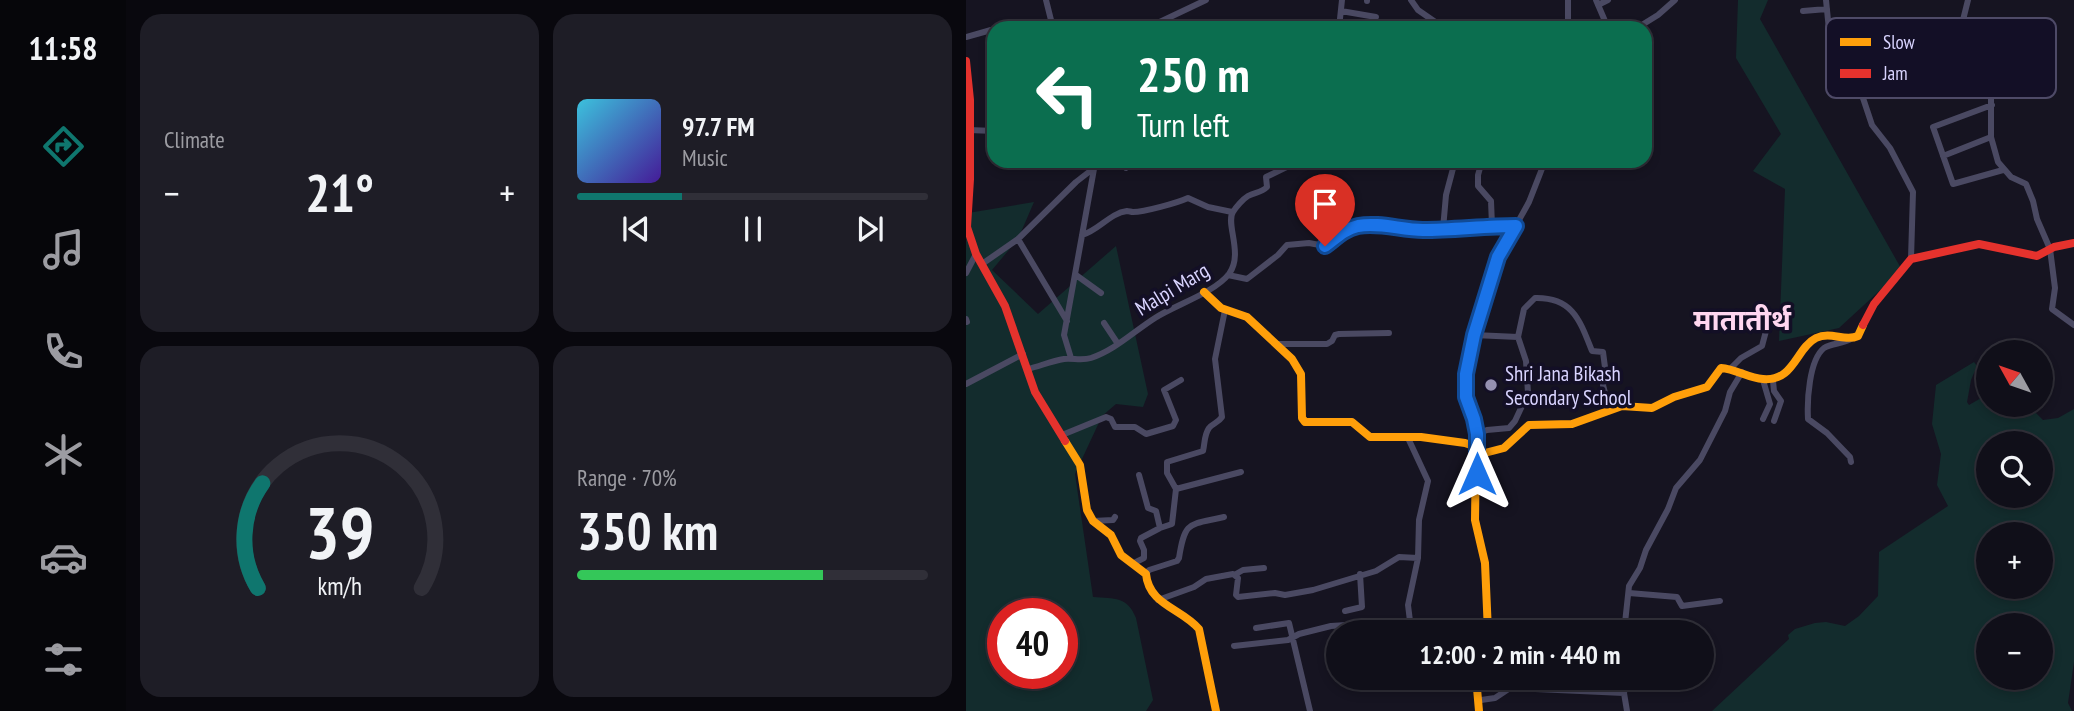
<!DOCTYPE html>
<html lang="en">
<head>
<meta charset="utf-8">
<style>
	:root { --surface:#100f19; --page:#1e1d26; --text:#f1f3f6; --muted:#9c9ca2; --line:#302f38; --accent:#0f766e }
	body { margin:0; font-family:"PT Sans Narrow","Noto Sans Devanagari",sans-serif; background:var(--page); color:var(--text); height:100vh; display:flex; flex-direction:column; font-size:26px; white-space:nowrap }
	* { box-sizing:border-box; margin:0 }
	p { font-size:23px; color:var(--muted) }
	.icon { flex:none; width:38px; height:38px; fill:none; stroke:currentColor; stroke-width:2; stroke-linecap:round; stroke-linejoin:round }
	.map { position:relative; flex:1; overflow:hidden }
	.drawer { display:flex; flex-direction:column; gap:14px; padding:14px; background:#09080e; width:840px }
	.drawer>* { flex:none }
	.guide { position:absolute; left:21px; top:21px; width:665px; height:147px; border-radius:21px; box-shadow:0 4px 10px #0003,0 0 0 2px var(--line); background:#0b6e4f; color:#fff; overflow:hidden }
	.needle { width:46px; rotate:310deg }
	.buttons { position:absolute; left:1010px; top:340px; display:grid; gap:14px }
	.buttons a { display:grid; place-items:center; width:77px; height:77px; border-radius:50%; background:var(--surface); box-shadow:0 4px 10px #0003,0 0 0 2px var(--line); font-size:35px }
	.speed { position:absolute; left:21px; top:598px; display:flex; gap:14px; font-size:35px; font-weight:700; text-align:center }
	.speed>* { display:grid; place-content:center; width:91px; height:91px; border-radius:50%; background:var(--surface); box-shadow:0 4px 10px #0003,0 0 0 2px var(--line); line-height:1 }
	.speed .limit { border:10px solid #d22; background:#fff; color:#111 }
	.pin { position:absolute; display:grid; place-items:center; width:60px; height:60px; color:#fff; margin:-72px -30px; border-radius:50% 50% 50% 0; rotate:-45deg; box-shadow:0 0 7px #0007 }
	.pin .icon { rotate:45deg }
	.me { position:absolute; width:77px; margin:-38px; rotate:0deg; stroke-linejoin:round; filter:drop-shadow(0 0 5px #0008) }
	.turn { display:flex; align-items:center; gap:24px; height:147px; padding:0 35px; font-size:32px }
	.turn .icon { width:91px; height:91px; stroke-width:2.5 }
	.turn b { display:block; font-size:49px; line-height:60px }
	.big { font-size:52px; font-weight:700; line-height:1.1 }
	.drawer .tile { flex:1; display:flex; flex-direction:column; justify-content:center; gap:10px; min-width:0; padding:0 24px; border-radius:21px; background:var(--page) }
	.drawer .dial { align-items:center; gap:0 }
	.dial svg { height:182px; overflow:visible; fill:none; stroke:var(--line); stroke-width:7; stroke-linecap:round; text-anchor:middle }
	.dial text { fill:var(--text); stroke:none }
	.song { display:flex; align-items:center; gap:21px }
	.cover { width:84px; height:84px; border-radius:10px; background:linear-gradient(135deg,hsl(190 70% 55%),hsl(260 70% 35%)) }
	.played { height:7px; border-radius:4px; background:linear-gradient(90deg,var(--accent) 30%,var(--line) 30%) }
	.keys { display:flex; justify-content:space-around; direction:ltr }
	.heat { display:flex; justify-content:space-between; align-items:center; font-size:38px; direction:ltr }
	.charge { height:10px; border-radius:5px; background:linear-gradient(90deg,#34c759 70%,var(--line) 0) }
	.drawer .tiles { flex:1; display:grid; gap:14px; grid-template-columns:repeat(2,1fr) }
	.trip { position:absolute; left:360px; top:620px; width:388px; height:70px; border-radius:35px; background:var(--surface); box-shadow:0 4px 10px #0003,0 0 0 2px var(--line); font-weight:700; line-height:70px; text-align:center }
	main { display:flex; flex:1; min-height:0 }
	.menu { display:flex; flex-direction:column; width:126px; justify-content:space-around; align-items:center; background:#06060a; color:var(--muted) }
	.menu .icon { width:49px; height:49px }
	.menu .selected { color:var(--accent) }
	.menu b { font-size:32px; color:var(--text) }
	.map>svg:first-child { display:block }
</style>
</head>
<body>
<main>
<nav class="menu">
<b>11:58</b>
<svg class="icon selected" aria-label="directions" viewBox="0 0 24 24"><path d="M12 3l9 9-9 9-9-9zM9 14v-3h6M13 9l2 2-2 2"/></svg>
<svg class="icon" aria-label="music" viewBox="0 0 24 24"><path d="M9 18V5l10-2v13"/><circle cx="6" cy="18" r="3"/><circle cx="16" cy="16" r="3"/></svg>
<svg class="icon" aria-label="phone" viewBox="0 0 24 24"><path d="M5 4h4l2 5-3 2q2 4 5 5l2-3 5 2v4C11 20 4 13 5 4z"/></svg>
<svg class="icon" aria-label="climate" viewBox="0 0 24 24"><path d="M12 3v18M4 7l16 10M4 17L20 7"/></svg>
<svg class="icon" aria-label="car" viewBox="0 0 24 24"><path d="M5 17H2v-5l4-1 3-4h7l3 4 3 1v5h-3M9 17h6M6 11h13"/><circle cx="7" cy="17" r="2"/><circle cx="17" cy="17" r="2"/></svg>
<svg class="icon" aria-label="filters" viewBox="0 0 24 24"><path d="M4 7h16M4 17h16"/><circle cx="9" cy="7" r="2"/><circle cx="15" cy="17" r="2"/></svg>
</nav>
<section class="drawer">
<div class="tiles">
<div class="tile"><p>Climate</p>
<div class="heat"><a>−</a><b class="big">21°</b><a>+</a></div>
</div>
<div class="tile">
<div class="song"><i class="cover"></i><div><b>97.7 FM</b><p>Music</p></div></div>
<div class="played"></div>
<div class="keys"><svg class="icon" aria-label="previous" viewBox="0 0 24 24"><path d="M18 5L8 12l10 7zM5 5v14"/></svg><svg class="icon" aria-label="pause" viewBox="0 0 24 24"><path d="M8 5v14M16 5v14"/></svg><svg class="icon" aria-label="next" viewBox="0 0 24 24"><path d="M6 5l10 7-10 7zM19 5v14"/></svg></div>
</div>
<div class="tile dial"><svg viewBox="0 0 100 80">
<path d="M14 69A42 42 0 1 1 86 69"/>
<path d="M14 69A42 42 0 0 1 16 23" stroke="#0f766e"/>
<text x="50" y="56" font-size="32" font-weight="700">39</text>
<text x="50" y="72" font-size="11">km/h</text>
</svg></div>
<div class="tile"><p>Range · 70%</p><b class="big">350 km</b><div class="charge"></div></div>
</div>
</section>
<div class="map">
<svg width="1108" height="711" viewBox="0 0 1108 711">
	<rect width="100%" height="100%" fill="#161421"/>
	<path fill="#132c2d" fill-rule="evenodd" d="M772,0H802L794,19L936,270L873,328L813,341L819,189L787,171L815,134L770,58Z
		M0,185L2,213L68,202L52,239L26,270L72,314L150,246L182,394L177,407L150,404L136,416L109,474L127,597C149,599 161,596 170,618L187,700L180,711H0ZM37,614H96V674H37Z
		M1008,362L1011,366L1005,380L1001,402L1003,405L1022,394V404H1061L1077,420L1092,418L1108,409V662L1102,703L1106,711H746L823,639L822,635L829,629L849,623L860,622L879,626L893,616L912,596L913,552L982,506L971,485L975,454L966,424L970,385ZM1022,443H1074V495H1022ZM1022,534H1074V586H1022ZM1022,625H1074V677H1022Z"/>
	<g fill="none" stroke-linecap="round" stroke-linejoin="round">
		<path stroke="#4a4962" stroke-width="6" d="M80,0L87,28
			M445,0L452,10L478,28
			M630,0L642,28
			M860,0L865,50L871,66L897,98L906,125L924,148L947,192L945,259
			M1002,0L997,20L1002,29L1019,43L1027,66L1025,93V137L1032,162L1045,177L1060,184L1067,201L1071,219L1084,249L1089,288L1086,309L1108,325
			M401,1V0
			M632,5L642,0
			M375,11L410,17
			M837,11L861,9
			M181,28L240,0
			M373,28L376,0
			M602,28V0
			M671,28L692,15L709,0
			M0,37L25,30
			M951,42C966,46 991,40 1003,30
			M1026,105L967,127L987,184L1037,170
			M3,130L28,131
			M977,156L1025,137
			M158,161L160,168
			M516,161L512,175V186L525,201L526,225
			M477,229L480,195L489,161
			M116,235C132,231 144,213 161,211C163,211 165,212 167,212C178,212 211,203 222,198L242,207L266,212
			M52,239L101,321
			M16,264L52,239L110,182L137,161
			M0,273L10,254
			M110,275L135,293
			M262,275L281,279L312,255L321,245L343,243L359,246C370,238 378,229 392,226C414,222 435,230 457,230C488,230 519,226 550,226
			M0,319L1,322
			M138,323L152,344
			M508,335L552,337L558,309L569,298C607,297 614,321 626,351L637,352L640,375L637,385L643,409
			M310,344H361L366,341L369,335L373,334L423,333
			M105,358L98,335L128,169
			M62,369C74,366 86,361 98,359C107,358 116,361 125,358C149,350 167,332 189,318C209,305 248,293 263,274C278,254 259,223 267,212C270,207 277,199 282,196C289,192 295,193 301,187L300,177L333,161
			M764,369L775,358L796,346L800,331
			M797,380L804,404L797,419
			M807,381L808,391L815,401L808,421
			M0,384L57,354
			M511,434L521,430L543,428L549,421L562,393L560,361L552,337
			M96,435L140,417L145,419L149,427H169L180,434L207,426L210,420L198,390L215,380
			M510,447L508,419L500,397V374L508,335L532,258L563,202L579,161
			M885,462L884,457L861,433L842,419C841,401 843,360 858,348C866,343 877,344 885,339
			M210,489L201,473V462L237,451C239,443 238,435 243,428C247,423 252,423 256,417L249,359L259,310
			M127,521L147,520L149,517
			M194,528L206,524L210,489L275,472
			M166,564L178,558V550L174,541L175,538L194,528L190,511L182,508L173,475
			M180,574L183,570L211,561L213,558C219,520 223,525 258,517
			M270,574L277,570L298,568
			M663,593L711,597L716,606L754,601
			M192,600L228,587L240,579L267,574L272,578L270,595L272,597L309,593L319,595L347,590L410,571L433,557L452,558
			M379,611L396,607L394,574
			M444,621L456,625L491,623L496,624L502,632
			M290,628L323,623L344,711
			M661,632L659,623L663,586L674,568L680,550L702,509L710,488L734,460L759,411L764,392L776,372
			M268,646L322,640L333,634L365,626L444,621L442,605L452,558L453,520L462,481L442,438
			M658,693L661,677
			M515,700L529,698L544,688L658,693L661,711"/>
		<path stroke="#ff9f0a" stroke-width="8" d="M238,292L255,308L281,317L326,359L335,374L336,418L339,422H386L404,437H455L499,443L510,447L509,520L519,563L522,632
			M99,441L114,465L121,510L127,521L145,535L155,555L180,574C183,605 215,608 233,629L250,711
			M511,455L538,448L563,425L606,424L656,406L686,408L708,397L741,387L755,368C770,369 782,378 797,379C828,382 830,348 850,338C865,331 879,342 892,336L897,325
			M510,677L513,711"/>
		<path stroke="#e5322d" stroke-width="8" d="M0,61L4,100V179L1,227L10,254L39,306L69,392L99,441
			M897,325L908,304L945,259L1013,244L1071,256L1088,247L1108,243"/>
	</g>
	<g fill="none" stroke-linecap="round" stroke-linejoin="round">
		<defs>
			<path id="route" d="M359,246C370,238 378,229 392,226C414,222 435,230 457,230C488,230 519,226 550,226L532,257L508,335L500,374V397L508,419L511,434V474"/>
		</defs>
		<use href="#route" stroke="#114b97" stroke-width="18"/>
		<use href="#route" stroke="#1a73e8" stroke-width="12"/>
	</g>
	<circle fill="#9591b1" stroke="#130f26" stroke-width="2.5" cx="525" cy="385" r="7"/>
	<g text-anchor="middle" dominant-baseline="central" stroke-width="7" stroke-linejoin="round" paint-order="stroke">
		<g font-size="21" fill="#d9d4ff" stroke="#130f26">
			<text transform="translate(206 289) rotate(-31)">Malpi Marg</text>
		</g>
		<g font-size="21" fill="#d9d4ff" stroke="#130f26" text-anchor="start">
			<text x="539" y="373">Shri Jana Bikash<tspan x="539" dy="24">Secondary School</tspan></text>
		</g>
		<g font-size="28" font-weight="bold" fill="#ffd6f0" stroke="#130f26">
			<text x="776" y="319">मातातीर्थ</text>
		</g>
	</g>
	<rect x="860" y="18" width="230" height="80" rx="10" fill="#130f26" stroke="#4e4a67" stroke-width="2"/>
	<rect x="874" y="38" width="31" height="8" fill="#ff9f0a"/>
	<rect x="874" y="69" width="31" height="9" fill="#e5322d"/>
	<g font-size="19" fill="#d9d4ff">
		<text x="917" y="49">Slow</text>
		<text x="917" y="80">Jam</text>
	</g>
</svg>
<div class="buttons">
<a><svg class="needle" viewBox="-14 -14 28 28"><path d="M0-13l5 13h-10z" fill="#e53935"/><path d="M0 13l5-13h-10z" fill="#9c9ca2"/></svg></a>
<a><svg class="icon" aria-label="search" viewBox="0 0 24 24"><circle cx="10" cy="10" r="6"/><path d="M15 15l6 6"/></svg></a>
<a>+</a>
<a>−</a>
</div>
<div class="speed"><div class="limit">40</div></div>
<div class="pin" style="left:359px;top:246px;background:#d93025"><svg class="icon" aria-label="arrive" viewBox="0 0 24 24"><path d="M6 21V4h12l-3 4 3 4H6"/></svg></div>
<svg class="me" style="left:511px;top:474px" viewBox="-20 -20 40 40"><path d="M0-17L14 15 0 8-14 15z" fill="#1a73e8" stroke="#fff" stroke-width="4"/></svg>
<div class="trip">12:00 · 2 min · 440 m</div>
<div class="guide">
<div class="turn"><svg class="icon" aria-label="left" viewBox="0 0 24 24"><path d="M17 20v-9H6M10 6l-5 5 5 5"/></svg><div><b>250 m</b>Turn left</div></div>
</div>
</div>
</main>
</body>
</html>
